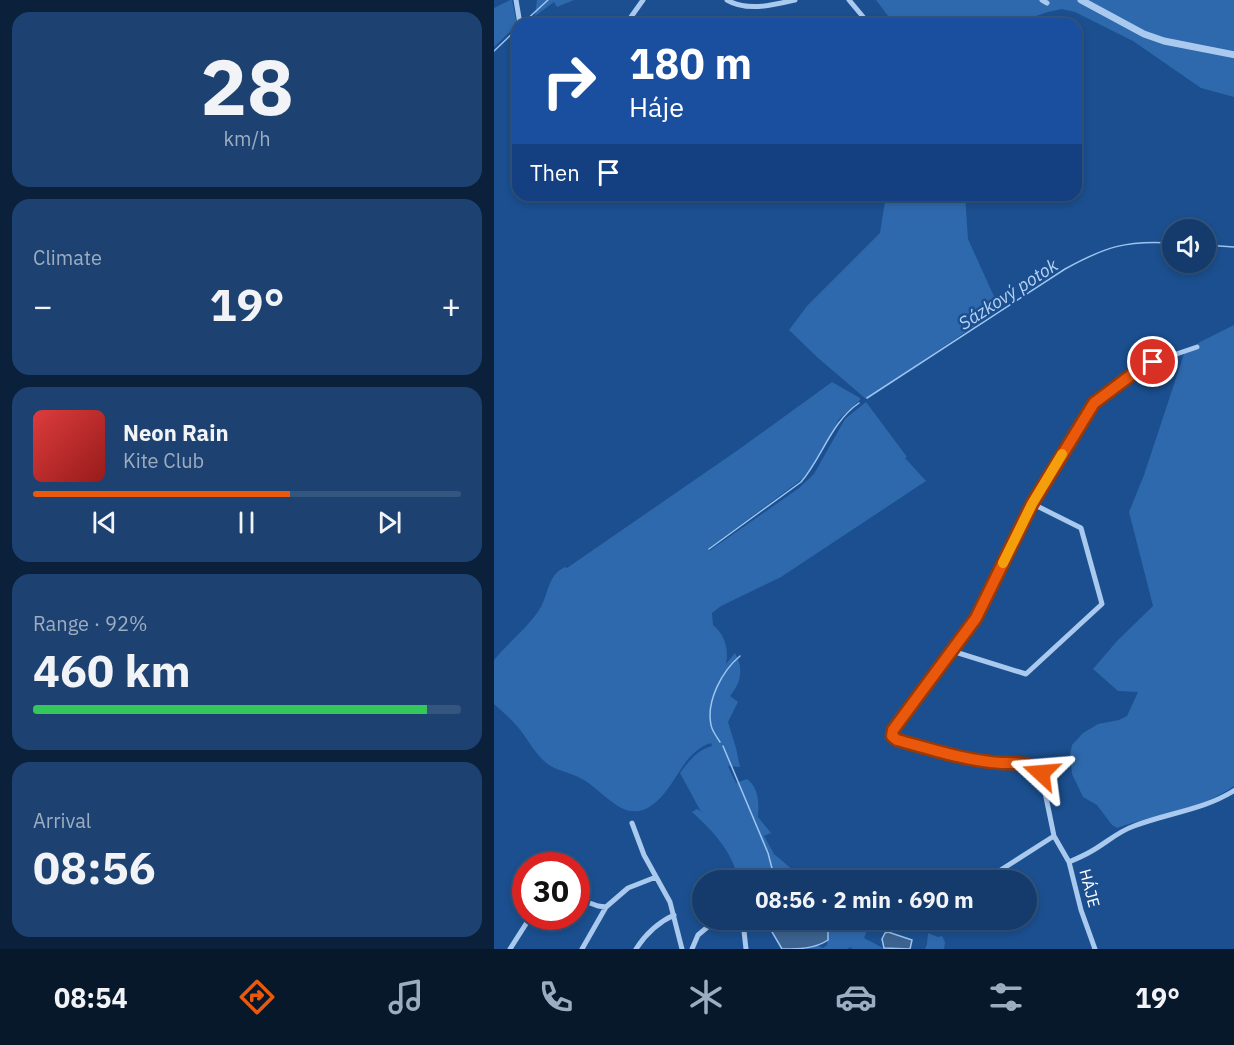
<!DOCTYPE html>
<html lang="en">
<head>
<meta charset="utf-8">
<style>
	:root { --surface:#143b6b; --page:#1d4271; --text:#f1f3f6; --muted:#9dadc1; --line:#33557e; --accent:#ea580c }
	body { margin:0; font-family:"IBM Plex Sans",sans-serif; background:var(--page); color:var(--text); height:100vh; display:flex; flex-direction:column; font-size:22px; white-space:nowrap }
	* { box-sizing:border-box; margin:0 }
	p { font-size:20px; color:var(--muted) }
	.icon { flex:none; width:33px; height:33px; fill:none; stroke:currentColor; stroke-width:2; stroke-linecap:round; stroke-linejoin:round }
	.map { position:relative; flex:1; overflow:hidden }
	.side { display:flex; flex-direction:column; gap:12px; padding:12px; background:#0b203b; width:494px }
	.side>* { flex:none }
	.top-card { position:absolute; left:18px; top:18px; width:570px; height:183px; border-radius:18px; box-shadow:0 3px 9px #0003,0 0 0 2px var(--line); background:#1a4fa0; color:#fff; overflow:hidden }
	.tools { position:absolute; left:668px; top:219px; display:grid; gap:12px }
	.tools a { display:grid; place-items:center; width:54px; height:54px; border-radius:50%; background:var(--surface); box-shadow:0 3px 9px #0003,0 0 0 2px var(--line); font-size:30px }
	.speed { position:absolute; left:18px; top:852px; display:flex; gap:12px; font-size:30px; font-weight:700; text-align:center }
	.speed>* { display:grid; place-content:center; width:78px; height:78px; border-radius:50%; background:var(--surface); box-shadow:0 3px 9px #0003,0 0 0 2px var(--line); line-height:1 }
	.speed .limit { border:9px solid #d22; background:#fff; color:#111 }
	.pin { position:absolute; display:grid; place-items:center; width:51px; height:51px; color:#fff; margin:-26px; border:3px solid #fff; border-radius:50%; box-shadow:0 2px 6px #0007 }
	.me { position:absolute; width:66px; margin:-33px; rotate:289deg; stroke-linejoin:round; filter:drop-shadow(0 0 4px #0008) }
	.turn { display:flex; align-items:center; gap:21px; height:126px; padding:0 18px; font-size:27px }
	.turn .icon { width:78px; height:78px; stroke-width:2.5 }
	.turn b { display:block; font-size:42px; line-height:51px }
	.then { display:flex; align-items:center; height:57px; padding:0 18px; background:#0003; gap:12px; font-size:22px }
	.big { font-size:45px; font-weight:800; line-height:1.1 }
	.side .tile { flex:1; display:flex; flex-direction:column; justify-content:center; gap:9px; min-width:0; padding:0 21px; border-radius:18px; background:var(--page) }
	.side .dial { align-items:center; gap:0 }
	.dial b { font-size:78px; line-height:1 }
	.song { display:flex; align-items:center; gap:18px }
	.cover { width:72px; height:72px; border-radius:9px; background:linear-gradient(135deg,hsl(0 70% 55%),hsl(0 70% 35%)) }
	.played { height:6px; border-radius:3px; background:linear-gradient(90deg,var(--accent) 60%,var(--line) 60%) }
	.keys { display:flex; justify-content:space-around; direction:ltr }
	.heat { display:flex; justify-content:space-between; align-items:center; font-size:33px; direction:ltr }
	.charge { height:9px; border-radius:4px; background:linear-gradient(90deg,#34c759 92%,var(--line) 0) }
	.trip { position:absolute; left:198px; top:870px; width:345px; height:60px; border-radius:30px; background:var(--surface); box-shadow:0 3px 9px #0003,0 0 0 2px var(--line); font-weight:800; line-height:60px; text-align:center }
	.dock { display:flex; height:96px; justify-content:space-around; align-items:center; background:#08182b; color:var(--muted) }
	.dock .icon { width:42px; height:42px }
	.dock .selected { color:var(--accent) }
	.dock b { font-size:27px; color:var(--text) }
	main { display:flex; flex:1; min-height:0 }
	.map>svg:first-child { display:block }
</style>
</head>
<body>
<main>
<section class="side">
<div class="tile dial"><b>28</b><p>km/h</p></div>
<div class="tile"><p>Climate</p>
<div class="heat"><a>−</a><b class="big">19°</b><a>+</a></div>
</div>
<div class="tile">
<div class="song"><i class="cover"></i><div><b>Neon Rain</b><p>Kite Club</p></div></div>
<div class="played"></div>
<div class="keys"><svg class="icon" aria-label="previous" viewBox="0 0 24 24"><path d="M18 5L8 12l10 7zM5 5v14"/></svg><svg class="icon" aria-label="pause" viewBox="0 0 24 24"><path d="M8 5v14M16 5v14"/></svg><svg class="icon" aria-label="next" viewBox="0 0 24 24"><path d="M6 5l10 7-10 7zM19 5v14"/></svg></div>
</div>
<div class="tile"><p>Range · 92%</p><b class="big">460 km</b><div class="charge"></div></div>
<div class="tile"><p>Arrival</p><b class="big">08:56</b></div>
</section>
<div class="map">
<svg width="741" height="949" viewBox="0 0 741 949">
	<rect width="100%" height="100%" fill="#1b4f8f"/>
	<path fill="#2e69ad" d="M16,0H18L23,25L0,47V8Z
		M43,0H80L63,7L60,2L41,16Z
		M382,0H740V97L707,88L639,41L581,12L568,9L554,12L539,17L533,24H400Z
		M392,195H471L474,239L503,303L507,308L372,399L323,357L295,330L313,306L386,233Z
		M740,325V786C707,810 661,814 623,828L618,825L603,805L589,797L578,774L576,755L578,745L589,733L604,724L625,720L633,716L644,692L624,691L599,669L623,641L659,606L635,512L650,475L690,354L706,342Z
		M338,382L366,398V400L345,419L321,463L308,479L215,548V551L305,488L320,474L351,419L372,402L413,457L411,458L432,481L287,577L227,606L218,613L219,625C231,635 235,649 232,664L241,653C250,668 247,683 236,696L244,702L234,722L242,748L246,767L234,766L242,783L253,779C265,788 265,803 264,817L277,833L270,836L280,854L299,870L306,880H244C240,853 218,830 198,812L203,809L210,813L206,810L186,773C195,761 203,750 218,746L217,743C189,752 183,784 162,802C132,828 113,793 88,779C77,772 61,771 51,762C40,752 33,738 23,726C16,718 8,711 0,704V660C13,644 35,626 45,610C55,595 53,575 71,567L73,568L244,450Z
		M350,920H374L377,922L370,938L391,949H358L357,947L353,949H310L322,945L329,948L333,945L334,929L349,927Z
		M434,933L444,937L448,936L451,942L450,949H431L433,944Z"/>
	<path fill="#3c6290" stroke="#9cc4f0" stroke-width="1.5" d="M271,920H334V940C321,949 304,949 288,949Z
		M394,932L418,940L416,949L390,948L388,939L391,933Z"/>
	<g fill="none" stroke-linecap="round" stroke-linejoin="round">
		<path stroke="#9cc4f0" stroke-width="1.5" d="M29,23L54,0
			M0,51L24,28
			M711,245L741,247
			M373,398L571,269C611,247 632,240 678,243
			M215,549L307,482C328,458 337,422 365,403
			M226,742C223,737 218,731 217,725C212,701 228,671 246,656
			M229,746L274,853L281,880"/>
		<path stroke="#a9c9ee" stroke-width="5" d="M22,0L26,24
			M233,0C253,12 279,5 301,0
			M355,0L375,24
			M548,0L553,3
			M132,24L149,0
			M458,651L532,674L608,604L587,528L539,504
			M138,823L150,855L176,902L188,949
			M575,862C582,859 589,856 596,852C611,844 623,832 640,826C673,813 710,810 741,790
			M484,880L502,873L560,836
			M82,898L104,906L112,907L134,888L162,877
			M251,920L250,931L252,949
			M16,949L37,916
			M88,949L112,907
			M142,949C151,935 165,922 180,915
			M198,949L204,935L222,920
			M601,949L587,910L575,862L560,836L547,773C537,762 522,763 508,763C472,761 437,749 403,740L398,736L399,730L482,618L539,504L600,403L644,370L659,362L703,347"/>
		<path stroke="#a9c9ee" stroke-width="7" d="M587,0L650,34L670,41L741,55"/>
	</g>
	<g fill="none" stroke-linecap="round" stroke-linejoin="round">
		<defs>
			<path id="route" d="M547,773C537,762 522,763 508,763C472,761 437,749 403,740L398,736L399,730L482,618L538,504L600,403L644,370L659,362"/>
		</defs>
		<use href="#route" stroke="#983908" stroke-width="15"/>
		<use href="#route" stroke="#ea580c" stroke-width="10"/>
		<path stroke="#f59e0b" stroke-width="10" d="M509,563L538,504L568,454"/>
	</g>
	<g text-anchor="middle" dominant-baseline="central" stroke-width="5" stroke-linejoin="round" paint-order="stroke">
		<g font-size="16" fill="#fff" stroke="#1b4f8f">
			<text transform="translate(596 888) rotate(75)">HÁJE</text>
		</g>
		<g font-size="18" font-style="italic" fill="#b5d3f5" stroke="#1b4f8f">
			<text transform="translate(514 294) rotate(-33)">Sázkový potok</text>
		</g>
	</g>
</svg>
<div class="tools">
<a><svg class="icon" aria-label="sound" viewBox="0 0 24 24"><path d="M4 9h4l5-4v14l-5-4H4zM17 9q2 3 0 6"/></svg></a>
</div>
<div class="speed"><div class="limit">30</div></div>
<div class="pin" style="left:659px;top:362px;background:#d93025"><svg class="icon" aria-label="arrive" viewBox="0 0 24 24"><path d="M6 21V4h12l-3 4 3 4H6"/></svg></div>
<svg class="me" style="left:547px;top:773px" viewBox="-20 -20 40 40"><path d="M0-17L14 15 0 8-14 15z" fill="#ea580c" stroke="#fff" stroke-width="4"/></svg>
<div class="trip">08:56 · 2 min · 690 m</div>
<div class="top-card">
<div class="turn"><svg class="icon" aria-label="right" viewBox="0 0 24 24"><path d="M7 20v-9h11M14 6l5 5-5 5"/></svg><div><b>180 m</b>Háje</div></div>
<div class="then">Then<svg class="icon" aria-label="arrive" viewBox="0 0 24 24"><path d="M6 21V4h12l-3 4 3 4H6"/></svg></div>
</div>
</div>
</main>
<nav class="dock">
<b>08:54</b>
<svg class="icon selected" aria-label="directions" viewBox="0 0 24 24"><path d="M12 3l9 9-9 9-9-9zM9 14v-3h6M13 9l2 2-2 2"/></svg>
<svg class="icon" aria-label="music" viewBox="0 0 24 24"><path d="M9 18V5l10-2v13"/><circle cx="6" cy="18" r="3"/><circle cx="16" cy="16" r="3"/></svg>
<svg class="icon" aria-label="phone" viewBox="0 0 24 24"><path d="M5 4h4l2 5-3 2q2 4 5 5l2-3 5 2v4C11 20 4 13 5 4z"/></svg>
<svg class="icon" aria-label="climate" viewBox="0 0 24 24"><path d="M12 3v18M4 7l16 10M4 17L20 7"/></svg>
<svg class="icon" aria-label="car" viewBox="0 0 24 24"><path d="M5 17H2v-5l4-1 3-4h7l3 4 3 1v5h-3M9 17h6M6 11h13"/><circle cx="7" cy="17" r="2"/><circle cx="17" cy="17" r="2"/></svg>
<svg class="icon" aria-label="filters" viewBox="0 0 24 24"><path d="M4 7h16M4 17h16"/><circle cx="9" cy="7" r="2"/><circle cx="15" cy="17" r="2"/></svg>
<b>19°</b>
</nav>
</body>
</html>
